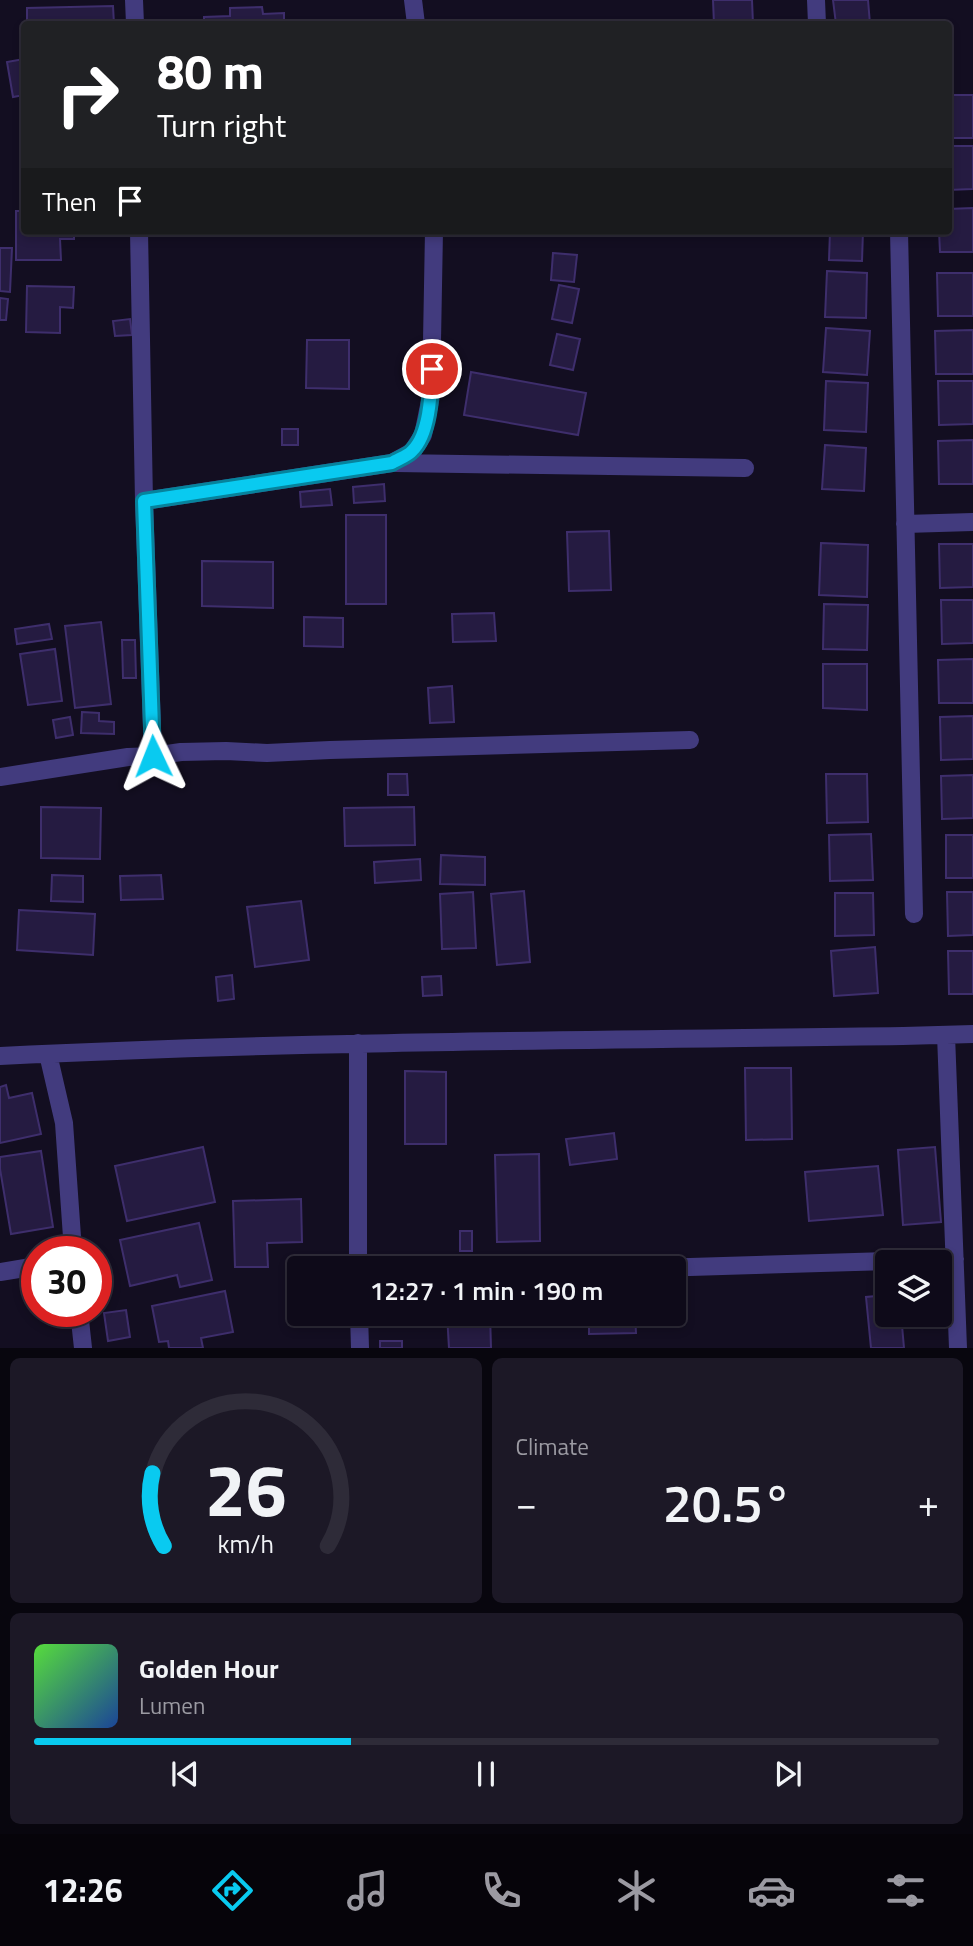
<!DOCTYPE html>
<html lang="en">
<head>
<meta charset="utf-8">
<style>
	:root { --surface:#0e0a19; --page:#1c1826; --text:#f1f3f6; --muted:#9b9aa2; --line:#2e2b38; --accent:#09caf0 }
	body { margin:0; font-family:"Titillium Web",sans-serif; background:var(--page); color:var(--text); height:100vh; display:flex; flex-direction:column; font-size:26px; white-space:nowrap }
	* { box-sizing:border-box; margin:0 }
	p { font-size:23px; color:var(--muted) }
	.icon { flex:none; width:38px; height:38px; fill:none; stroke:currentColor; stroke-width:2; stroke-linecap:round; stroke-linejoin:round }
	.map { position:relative; height:1348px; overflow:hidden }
	.details { display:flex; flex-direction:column; gap:10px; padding:10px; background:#08060e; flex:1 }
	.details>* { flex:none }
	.banner { position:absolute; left:21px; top:21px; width:931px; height:214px; border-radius:7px; box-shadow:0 4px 10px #0003,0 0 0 2px var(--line); background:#202124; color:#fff; overflow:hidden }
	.controls { position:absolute; left:875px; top:1250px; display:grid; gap:14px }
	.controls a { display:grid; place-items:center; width:77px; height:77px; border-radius:7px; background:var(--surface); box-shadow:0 4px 10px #0003,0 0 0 2px var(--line); font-size:35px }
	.speed { position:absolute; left:21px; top:1236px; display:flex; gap:14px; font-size:35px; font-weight:700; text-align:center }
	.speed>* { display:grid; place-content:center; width:91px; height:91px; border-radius:50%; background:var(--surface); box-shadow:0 4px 10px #0003,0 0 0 2px var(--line); line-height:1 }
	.speed .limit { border:10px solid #d22; background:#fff; color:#111 }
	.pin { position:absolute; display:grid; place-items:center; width:60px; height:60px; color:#fff; margin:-30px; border:4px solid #fff; border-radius:50%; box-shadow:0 2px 7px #0007 }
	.me { position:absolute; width:77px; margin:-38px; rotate:358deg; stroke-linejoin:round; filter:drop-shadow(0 0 5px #0008) }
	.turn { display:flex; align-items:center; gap:24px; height:147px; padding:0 21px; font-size:32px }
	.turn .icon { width:91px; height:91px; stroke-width:2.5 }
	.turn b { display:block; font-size:49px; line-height:60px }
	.then { display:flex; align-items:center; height:66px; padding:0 21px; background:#0003; gap:14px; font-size:26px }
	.big { font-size:52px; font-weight:600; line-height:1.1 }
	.details .tile { flex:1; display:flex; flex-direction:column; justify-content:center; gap:10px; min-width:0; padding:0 24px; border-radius:10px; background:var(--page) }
	.details .dial { align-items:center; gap:0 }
	.dial svg { height:182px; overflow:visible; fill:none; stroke:var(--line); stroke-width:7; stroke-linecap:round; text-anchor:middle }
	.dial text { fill:var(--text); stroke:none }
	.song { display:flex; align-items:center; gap:21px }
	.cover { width:84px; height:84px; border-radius:10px; background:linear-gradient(135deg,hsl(110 70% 55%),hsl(220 70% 35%)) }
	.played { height:7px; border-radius:4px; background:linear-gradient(90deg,var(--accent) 35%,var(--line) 35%) }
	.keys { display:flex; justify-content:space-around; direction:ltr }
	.heat { display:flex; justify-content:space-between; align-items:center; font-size:38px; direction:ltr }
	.details .tiles { flex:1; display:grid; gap:10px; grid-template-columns:1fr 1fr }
	.tile:last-child { grid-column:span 2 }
	.trip { position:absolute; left:287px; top:1256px; width:399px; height:70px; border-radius:7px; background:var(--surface); box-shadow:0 4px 10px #0003,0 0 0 2px var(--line); font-weight:600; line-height:70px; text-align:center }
	.menu { display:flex; height:112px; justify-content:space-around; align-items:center; background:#06040a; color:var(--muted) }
	.menu .icon { width:49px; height:49px }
	.menu .on { color:var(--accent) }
	.menu b { font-size:32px; color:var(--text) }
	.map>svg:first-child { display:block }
</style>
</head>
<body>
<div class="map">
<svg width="973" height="1348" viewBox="0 0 973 1348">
	<rect width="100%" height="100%" fill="#130e21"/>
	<path fill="#251b41" stroke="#3e2e6c" stroke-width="2" d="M713,0H752L753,24H714Z
		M833,0H868L870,24H836Z
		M113,6L114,24H27V8Z
		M262,7L263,14L284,13V24H204V17L230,16V8Z
		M24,59V95L13,97L7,62Z
		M948,95H973V138H948Z
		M948,146H973V189L948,190Z
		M973,208V252H940L939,231H948V209Z
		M16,211H24V231H74V239H60L61,260H16Z
		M830,231H863L862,261L829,260Z
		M0,248H12L10,292L0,291Z
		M553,253L577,255L574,282L551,280Z
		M827,271L867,273L866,318L825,317Z
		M937,273H973V316H938Z
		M559,285L579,289L572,323L552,319Z
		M27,286L74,287L73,308L60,307V333L26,332Z
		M0,298L8,299L6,320H0Z
		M130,319L132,335L115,336L113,321Z
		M826,328L870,331L867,375L823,372Z
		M973,330V374H936L935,331Z
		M557,334L580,339L573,370L550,365Z
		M307,340H349V389L306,388Z
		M471,372L586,393L578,435L464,415Z
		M826,381L868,383L866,432L824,430Z
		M938,381H973V424L939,425Z
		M282,429H298V445H282Z
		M973,440V484H939L938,441Z
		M825,445L866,448L864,491L822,489Z
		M384,484L385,501L354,503L353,487Z
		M330,489L332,505L301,507L300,492Z
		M346,515H386V604H346Z
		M609,531L611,590L569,591L567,532Z
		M821,543L868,545L867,597L819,595Z
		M939,544H973V587L940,588Z
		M202,561L273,562V608L202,606Z
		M941,600H973V643L942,644Z
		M824,604L868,605L867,650L823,649Z
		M494,613L496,641L453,642L452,614Z
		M304,617L343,618V647L304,646Z
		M101,622L111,704L75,708L65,626Z
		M49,624L52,639L17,644L15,629Z
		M122,640H135L136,678H123Z
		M55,649L62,701L28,705L20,654Z
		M973,659V703H939L938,660Z
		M823,664H867V710L823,708Z
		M452,686L454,722L430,723L428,688Z
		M82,712L99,713V721L114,722V734L81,733Z
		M973,716V759L941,760L940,717Z
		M70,717L73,735L56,738L53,720Z
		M388,774H407L408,795H388Z
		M826,774H867L868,822L827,823Z
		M973,775V818L942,819L941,776Z
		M41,807L101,808L100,859L41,858Z
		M414,807L415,845L345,846L344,808Z
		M871,834L873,880L830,881L829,835Z
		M946,835H973V878H946Z
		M441,855L485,857V885L440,884Z
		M420,859L421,880L375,883L374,862Z
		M52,875L83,876V902L51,901Z
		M161,875L163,899L121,900L120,876Z
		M524,891L530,962L497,965L491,894Z
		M473,892L476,948L442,949L440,894Z
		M947,892H973V935L948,936Z
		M835,893H873L874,935L835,936Z
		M301,901L309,960L255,967L247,907Z
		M19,910L95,914L93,955L17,950Z
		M875,947L878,993L834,996L831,951Z
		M948,951H973V994H949Z
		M232,975L234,999L218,1001L216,977Z
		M441,976L442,995L423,996L422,977Z
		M745,1068H791L792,1139L746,1140Z
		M405,1071L446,1072V1144H405Z
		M6,1085L9,1098L32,1093L41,1134L0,1143V1087Z
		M614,1133L617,1159L570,1165L566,1139Z
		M203,1147L215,1202L127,1221L115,1166Z
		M935,1147L941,1222L903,1225L898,1150Z
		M41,1151L53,1227L11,1234L0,1169V1157Z
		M539,1154L540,1241L497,1242L495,1155Z
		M878,1166L883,1215L809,1221L805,1172Z
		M301,1199L302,1242L267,1243L268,1267H235L233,1201Z
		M199,1223L212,1280L180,1287L177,1275L130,1286L120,1240Z
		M460,1231H472V1251H460Z
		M225,1291L233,1332L201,1338L203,1348H169L168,1341L159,1342L152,1306Z
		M887,1295V1314H901L904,1348H871L866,1297Z
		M126,1310L130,1337L108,1341L104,1313Z
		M447,1314H490L491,1348H449Z
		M589,1314H635L636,1333L589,1334Z
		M380,1341H402V1348H380Z"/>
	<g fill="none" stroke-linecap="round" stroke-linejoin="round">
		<path stroke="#423b7e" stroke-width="18" d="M134,0L135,24
			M413,0L416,24
			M816,0L817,24
			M139,231L144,501L153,756
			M899,231L914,914
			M396,463L745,468
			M144,501L392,463L412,452L423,435L431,396L434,231
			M905,524L973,522
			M0,777L128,757L153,756L181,752L226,751L267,753L330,750L690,740
			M946,1035L958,1348
			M358,1043V1269
			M48,1054L64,1123L73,1251
			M0,1056C301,1041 602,1040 903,1036L973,1034
			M624,1269L955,1259
			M0,1272L37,1266
			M79,1311L83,1348
			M359,1314L360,1348"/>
	</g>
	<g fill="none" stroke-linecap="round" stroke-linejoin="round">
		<defs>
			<path id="route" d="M153,756L144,501L392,463C398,459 408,456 412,451C430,434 431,392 432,369"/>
		</defs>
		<use href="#route" stroke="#06839c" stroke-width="18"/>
		<use href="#route" stroke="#09caf0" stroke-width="12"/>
	</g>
</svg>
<div class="controls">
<a><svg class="icon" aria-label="layers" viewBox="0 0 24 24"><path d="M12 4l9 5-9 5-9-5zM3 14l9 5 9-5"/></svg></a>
</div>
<div class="speed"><div class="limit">30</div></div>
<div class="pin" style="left:432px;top:369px;background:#d93025"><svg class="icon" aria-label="arrive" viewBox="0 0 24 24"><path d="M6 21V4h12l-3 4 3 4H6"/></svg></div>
<svg class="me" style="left:153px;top:756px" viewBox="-20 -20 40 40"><path d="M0-17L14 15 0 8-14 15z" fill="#09caf0" stroke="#fff" stroke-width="4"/></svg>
<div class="trip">12:27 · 1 min · 190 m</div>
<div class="banner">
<div class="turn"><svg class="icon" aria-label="right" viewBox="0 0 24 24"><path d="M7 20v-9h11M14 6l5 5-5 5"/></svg><div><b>80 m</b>Turn right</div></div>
<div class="then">Then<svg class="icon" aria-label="arrive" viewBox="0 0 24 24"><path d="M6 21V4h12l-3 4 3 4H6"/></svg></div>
</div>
</div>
<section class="details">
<div class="tiles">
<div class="tile dial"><svg viewBox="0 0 100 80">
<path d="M14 69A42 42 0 1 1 86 69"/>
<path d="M14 69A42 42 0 0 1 9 37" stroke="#09caf0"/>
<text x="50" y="56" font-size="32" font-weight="700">26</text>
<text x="50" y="72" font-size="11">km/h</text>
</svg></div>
<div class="tile"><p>Climate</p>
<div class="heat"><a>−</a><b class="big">20.5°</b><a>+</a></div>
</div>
<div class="tile">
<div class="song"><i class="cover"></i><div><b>Golden Hour</b><p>Lumen</p></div></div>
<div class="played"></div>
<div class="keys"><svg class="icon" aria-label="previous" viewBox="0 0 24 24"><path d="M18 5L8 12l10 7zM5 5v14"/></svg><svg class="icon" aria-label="pause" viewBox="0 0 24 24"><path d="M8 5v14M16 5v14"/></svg><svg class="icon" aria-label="next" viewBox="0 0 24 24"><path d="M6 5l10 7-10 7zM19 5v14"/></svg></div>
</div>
</div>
</section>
<nav class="menu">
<b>12:26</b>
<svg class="icon on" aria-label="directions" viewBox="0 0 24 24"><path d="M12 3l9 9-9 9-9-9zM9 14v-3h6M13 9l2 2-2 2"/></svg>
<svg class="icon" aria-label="music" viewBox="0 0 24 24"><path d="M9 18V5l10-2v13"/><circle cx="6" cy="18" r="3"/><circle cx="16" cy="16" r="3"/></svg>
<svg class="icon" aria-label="phone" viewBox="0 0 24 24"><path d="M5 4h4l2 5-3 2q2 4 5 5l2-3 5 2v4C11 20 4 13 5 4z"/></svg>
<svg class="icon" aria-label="climate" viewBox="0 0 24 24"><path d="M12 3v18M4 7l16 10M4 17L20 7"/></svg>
<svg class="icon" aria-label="car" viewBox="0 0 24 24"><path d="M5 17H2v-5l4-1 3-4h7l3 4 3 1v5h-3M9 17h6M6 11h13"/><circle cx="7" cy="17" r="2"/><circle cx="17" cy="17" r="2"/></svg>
<svg class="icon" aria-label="filters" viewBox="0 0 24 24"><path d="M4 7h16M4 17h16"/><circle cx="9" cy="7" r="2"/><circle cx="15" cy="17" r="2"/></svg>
</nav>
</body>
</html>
